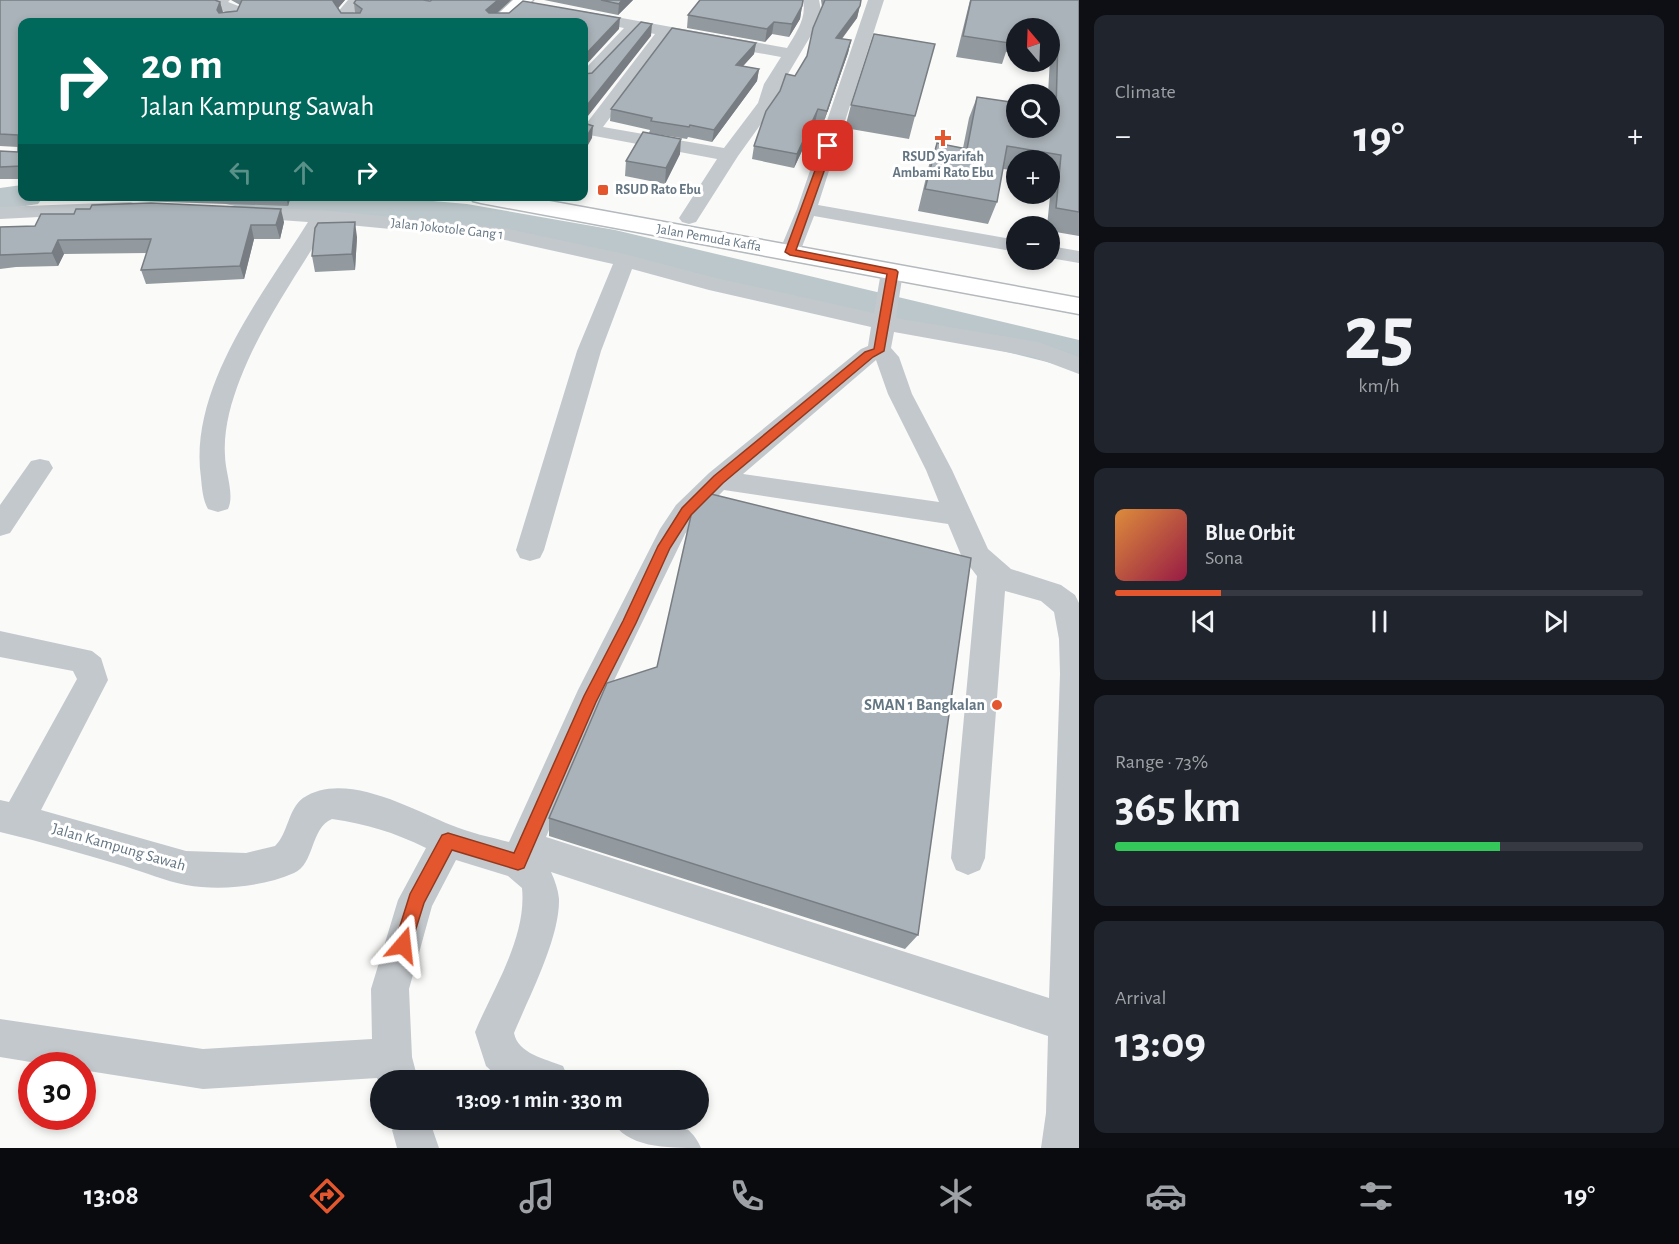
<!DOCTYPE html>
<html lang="en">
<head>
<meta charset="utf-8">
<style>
	:root { --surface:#171b24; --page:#20242c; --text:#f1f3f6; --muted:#9ea1a6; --line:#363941; --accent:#e4572e }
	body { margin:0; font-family:"Alegreya Sans",sans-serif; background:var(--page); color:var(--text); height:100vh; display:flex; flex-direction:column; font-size:22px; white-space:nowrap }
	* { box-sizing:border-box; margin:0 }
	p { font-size:20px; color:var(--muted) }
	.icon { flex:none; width:33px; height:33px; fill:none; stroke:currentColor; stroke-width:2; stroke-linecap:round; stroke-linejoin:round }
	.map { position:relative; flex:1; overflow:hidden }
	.panel { display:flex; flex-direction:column; gap:15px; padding:15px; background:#0d0f14; width:600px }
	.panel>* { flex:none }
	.guide { position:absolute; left:18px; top:18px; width:570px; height:183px; border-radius:12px; box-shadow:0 3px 9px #0003; background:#00695c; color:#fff; overflow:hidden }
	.needle { width:39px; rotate:341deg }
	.controls { position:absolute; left:1006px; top:18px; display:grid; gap:12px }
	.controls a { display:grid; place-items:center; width:54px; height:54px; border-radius:50%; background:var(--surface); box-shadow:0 3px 9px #0003; font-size:30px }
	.speed { position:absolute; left:18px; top:1052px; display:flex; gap:12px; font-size:30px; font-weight:700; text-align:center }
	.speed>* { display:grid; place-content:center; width:78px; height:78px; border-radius:50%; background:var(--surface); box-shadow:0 3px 9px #0003; line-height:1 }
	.speed .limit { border:9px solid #d22; background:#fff; color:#111 }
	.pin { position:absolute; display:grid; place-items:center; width:51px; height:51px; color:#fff; margin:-26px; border-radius:12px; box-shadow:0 3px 9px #0006 }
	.me { position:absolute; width:66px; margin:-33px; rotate:17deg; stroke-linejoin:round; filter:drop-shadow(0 0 4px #0008) }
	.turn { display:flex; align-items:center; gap:21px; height:126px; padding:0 24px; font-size:27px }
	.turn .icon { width:78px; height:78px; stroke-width:2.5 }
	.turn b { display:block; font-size:42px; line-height:51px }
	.lanes { display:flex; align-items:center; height:57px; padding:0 24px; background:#0003; justify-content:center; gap:30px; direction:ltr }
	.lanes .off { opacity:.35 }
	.big { font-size:45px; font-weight:700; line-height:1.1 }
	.panel .widget { flex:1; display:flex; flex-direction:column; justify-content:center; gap:9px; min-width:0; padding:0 21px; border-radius:12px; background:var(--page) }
	.panel .dial { align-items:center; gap:0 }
	.dial b { font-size:78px; line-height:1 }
	.song { display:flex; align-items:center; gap:18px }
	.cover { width:72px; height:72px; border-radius:9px; background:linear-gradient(135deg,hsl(30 70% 55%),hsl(340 70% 35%)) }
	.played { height:6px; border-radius:3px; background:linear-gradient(90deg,var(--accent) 20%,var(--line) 20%) }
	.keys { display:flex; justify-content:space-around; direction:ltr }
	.heat { display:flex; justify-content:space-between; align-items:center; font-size:33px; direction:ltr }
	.charge { height:9px; border-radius:4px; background:linear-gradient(90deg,#34c759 73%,var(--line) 0) }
	.trip { position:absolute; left:370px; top:1070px; width:339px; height:60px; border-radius:30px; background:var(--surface); box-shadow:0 3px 9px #0003; font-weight:700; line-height:60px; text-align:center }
	.tabs { display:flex; height:96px; justify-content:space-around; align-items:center; background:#090b0e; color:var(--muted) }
	.tabs .icon { width:42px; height:42px }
	.tabs .current { color:var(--accent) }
	.tabs b { font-size:27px; color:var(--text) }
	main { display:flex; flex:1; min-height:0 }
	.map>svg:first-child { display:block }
</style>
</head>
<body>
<main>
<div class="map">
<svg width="1079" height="1148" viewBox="0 0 1079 1148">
	<rect width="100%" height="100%" fill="#fafaf8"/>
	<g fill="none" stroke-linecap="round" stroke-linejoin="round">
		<path fill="#bbc7cb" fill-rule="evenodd" d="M22,185V196H44L38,204L0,210V188Z
			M220,196H376L467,204L615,230L1079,340V370L615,254L467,228L239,207L226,204Z"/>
		<defs>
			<path id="highway" d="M513,0H533L509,22H489Z
				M470,196H522L1079,298V314L481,203L473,201Z"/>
		</defs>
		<use href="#highway" stroke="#b4b9bd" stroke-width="3"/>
		<path fill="#c3c8cc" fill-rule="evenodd" d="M213,0H230L228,2L241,7L243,10L238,22H222L226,12L212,7L210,4Z
			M348,0H365L352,15L362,22H343L336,14Z
			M803,0H819L821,10L813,32L782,84L776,103L738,156L696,222L689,224L682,222L679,218L717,159L584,134V124H586L655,34L639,31L590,83L584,84V70L624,28L577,19L575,16L577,13L583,11L787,48C796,33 807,18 803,0ZM670,37L781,57L764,84L758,103L724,148L603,127Z
			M868,0H884L818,205L1017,240V252L814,216L798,257L790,258L782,257L779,252L797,209Z
			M130,202L137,204L140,208L137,212L0,219V207Z
			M245,207L322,210L505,228L625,254L712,277L874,313L881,272L884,267L892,265L900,267L903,272L896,318L1039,342L1079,357V374L1034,357L894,332L891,348L899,357L912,394L952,470L988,549L1011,569L1061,585L1075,595L1079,603V1148H1041L1046,1113L1048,1036L551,872C555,881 558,889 559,899C560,938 529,997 514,1033C518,1054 546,1059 563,1066L569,1080H501L486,1066L475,1032C493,988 527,938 522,888L508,876L456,860L432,906L409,989L412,1057L418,1080H381V1087L377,1078L203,1089L82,1070V1065H49L0,1057V1019L203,1049L372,1039L371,989L398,900L426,848C393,832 367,824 332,819C310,828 315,864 294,873C262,887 219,891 186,885C165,881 144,872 124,866C83,854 42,842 0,832V800L9,802L77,679L73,671L0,657V631L92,651L101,658L108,680L41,810L186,851L246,853L275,846C288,834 288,809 303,798C344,770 412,809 451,825C470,833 490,837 509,842L578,690L660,529L676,505L709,473L861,349L868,346L871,327L709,290L632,269L601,351L544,550L540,558L530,561L520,558L516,550L577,351L613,264L505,240L328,223C292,283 246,345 229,414C226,427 224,442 225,455C225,472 235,495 228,509L218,512L208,509C203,500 202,489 201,478C188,388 263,294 308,222L238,217L235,213L238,209ZM876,360L888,394L926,470L939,502L743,474ZM724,490L948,524L961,555L977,576L951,858L956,870L968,875L980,870L985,858L1005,591L1041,601L1054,612L1059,639L1060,674L1049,998L546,837L604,701L685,534L696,519Z
			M1050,246L1079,251V263L1050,258Z
			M40,459L49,461L53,468L10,533L0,536V505L31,461Z
			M389,1119H429L439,1148H397Z
			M611,1119C645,1119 685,1110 701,1148C666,1148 626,1148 611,1119Z"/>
		<use href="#highway" fill="#fff" fill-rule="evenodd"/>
	</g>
	<path fill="#929a9f" d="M0,0L220,2L223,12L237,11L240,5L231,0H345L338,8L341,13H355L354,3L511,0L497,13L619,29L22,22V179H0V151L18,152V147L0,146Z
		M544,0H633L618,15Z
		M821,0H861L857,18L842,39L851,40L848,53L823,124L815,123L794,168L752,159L754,146L795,76L807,56L822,7Z
		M970,0H1079V236L1050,231V226H1047L1052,177H1050V160H1017V171L1003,169L997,202L988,224L918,211L929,165L937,143L963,148L969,118L977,97L1050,128V94H1048L1050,58V28H1017V53L1006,52L1002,64L956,57Z
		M802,6L800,19L789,37L772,34L765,42L687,28L688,15Z
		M756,43L754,54L743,66L759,69L757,81L712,142L688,137L687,139L649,133L650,130L610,121L611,109Z
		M851,105L915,116L909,139L845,128Z
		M680,154L665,184L625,176L626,161Z
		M106,196H291L288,206L107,200Z
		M284,222L280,239H254L244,279L146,284L141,270L147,253L64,254L58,266L16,267L0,269V227Z
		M357,237L355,270L315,272L312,256Z
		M549,818L918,935L905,949L549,836Z"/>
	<path fill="#777d82" d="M333,0H345L334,13L333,1Z
		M498,0H511L487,22L486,10Z
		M622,0H633L618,15L619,4Z
		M220,2L223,13L220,21L217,10Z
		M802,6L800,19L789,37L792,24Z
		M860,6L857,18L833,50L836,38Z
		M620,18L619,29L584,67V56Z
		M774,22L772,34L765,42L767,29Z
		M652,24L651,36L584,121V109Z
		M851,40L848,53L823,124L827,111Z
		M756,43L754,54L734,76L736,65Z
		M759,69L757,81L712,142L714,130Z
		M818,109L815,123L794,168L797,154Z
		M593,126L592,138L584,152V141Z
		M681,139L680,154L665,184L666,168Z
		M286,196H291L288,206Z
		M281,209L284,222L280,239L276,225Z
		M355,222L357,237L355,270L352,254Z
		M251,225L254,239L244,279L240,266Z
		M58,240L64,254L58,266L52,253Z"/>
	<path fill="#aab3b9" stroke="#777d82" stroke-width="1.5" d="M0,0H215L220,2L217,10L219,13L237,11L242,0H333V1L341,13H360L362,9L354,3L356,0H423L430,1L432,0H498L486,10L489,13H509L523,1L620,18L584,56V22H22V166L0,167V151L18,152V135L0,134Z
		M601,0H622L619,4Z
		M700,0H803L802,6L792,24L774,22L767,29L688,15Z
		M825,0H861L860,6L836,38L851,40L827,111L818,109L797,154L754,146L766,111L780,91L786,74L795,76L807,56L813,28Z
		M971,0H1079V212L1056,208L1061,155L1007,146L997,202L925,189L937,143L967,149L977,97L1017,103V128H1050V108L1056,109L1058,37L1050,36V28H1017V31H1012L1009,43L963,36Z
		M641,22L652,24L584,109V73L585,74L592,73Z
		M672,28L756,43L736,65L759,69L714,130L690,125L689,127L651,121L652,118L611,109Z
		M874,34L935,44L915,116L851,105Z
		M584,123L593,126L584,141Z
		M643,132L681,139L666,168L626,161Z
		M151,203L281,209L276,225H251L240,266L141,270L151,239L58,240L52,253L0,255V227L35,226L41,214H74L76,209H90L92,205Z
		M355,222L352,254L312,256L315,228L318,223Z
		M707,493L971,558L918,935L549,818L607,683L657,667L692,511Z"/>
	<path fill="#e4572e" stroke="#94391e" stroke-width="1.5" d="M828,143L833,146L796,250L896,270L898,272L884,351L873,357L723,483L691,515L670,548L636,623L596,702L524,868L518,870L452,850L424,903L409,951L403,954L397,951L394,945L410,894L442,835L448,833L514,853L584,696L623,621L658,546L682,508L714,476L865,352L874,349L887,274L790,255L785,252L824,146Z"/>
	<g fill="#e4572e" stroke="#fff" stroke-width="2">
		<path d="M940 129h6v6h6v6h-6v6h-6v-6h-6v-6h6z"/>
		<rect x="597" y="184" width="12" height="12" rx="3"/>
		<circle cx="997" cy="705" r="6"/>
	</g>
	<g text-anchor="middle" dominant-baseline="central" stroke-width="6" stroke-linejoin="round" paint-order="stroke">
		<g font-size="14" font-weight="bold" fill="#657683" stroke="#fff">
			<text x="943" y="157">RSUD Syarifah<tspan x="943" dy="16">Ambami Rato Ebu</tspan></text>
			<text x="615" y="190" text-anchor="start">RSUD Rato Ebu</text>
		</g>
		<g font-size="14" fill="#657683" stroke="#fff">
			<text transform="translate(447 229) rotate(6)">Jalan Jokotole Gang 1</text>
			<text transform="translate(709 238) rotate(10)">Jalan Pemuda Kaffa</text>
		</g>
		<g font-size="16" font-weight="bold" fill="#657683" stroke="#fff" text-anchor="end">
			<text x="985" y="705">SMAN 1 Bangkalan</text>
		</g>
		<g font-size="16" fill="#657683" stroke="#fff">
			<text transform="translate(119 847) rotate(16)">Jalan Kampung Sawah</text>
		</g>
	</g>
</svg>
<div class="controls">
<a><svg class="needle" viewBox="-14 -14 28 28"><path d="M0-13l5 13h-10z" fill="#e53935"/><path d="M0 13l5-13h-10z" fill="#9ea1a6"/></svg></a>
<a><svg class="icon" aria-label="search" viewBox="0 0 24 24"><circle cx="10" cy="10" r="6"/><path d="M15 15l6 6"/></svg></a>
<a>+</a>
<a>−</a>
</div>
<div class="speed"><div class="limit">30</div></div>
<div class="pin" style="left:828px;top:146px;background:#d93025"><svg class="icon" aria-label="arrive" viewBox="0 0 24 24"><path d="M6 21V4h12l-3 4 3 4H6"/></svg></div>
<svg class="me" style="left:403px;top:945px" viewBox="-20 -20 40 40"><path d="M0-17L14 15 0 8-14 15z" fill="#e4572e" stroke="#fff" stroke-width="4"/></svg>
<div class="trip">13:09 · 1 min · 330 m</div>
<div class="guide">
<div class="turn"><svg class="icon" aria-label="right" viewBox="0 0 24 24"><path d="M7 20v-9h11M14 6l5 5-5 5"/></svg><div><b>20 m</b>Jalan Kampung Sawah</div></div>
<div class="lanes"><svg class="icon off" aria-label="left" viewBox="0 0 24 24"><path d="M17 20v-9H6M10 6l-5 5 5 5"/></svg><svg class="icon off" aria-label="ahead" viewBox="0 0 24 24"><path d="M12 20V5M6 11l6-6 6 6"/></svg><svg class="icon" aria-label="right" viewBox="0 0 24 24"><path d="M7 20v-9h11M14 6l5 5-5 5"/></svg></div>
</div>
</div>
<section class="panel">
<div class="widget"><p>Climate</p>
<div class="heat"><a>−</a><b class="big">19°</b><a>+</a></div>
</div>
<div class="widget dial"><b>25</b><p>km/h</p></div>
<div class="widget">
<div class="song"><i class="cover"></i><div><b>Blue Orbit</b><p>Sona</p></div></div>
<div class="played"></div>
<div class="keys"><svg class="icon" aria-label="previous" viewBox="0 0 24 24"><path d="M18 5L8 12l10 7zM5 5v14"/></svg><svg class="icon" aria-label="pause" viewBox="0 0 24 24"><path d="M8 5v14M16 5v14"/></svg><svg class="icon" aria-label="next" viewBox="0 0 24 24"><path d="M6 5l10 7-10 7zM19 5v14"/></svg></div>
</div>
<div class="widget"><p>Range · 73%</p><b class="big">365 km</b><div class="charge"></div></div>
<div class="widget"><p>Arrival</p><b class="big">13:09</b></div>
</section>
</main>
<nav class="tabs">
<b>13:08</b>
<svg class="icon current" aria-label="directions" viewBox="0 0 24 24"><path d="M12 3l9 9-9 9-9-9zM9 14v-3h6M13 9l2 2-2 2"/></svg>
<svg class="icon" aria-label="music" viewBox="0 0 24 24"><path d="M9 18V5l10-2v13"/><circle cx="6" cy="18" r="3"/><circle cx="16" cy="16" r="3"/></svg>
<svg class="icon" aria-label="phone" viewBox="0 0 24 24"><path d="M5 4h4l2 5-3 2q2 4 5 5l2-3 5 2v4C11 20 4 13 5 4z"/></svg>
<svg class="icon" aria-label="climate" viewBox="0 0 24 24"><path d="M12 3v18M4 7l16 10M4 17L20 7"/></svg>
<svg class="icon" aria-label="car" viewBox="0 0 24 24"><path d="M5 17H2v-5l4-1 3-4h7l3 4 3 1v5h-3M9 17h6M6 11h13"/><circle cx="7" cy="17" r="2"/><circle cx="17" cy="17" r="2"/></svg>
<svg class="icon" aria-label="filters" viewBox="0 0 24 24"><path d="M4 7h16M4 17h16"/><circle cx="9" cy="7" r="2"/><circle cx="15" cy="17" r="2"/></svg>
<b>19°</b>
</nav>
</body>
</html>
